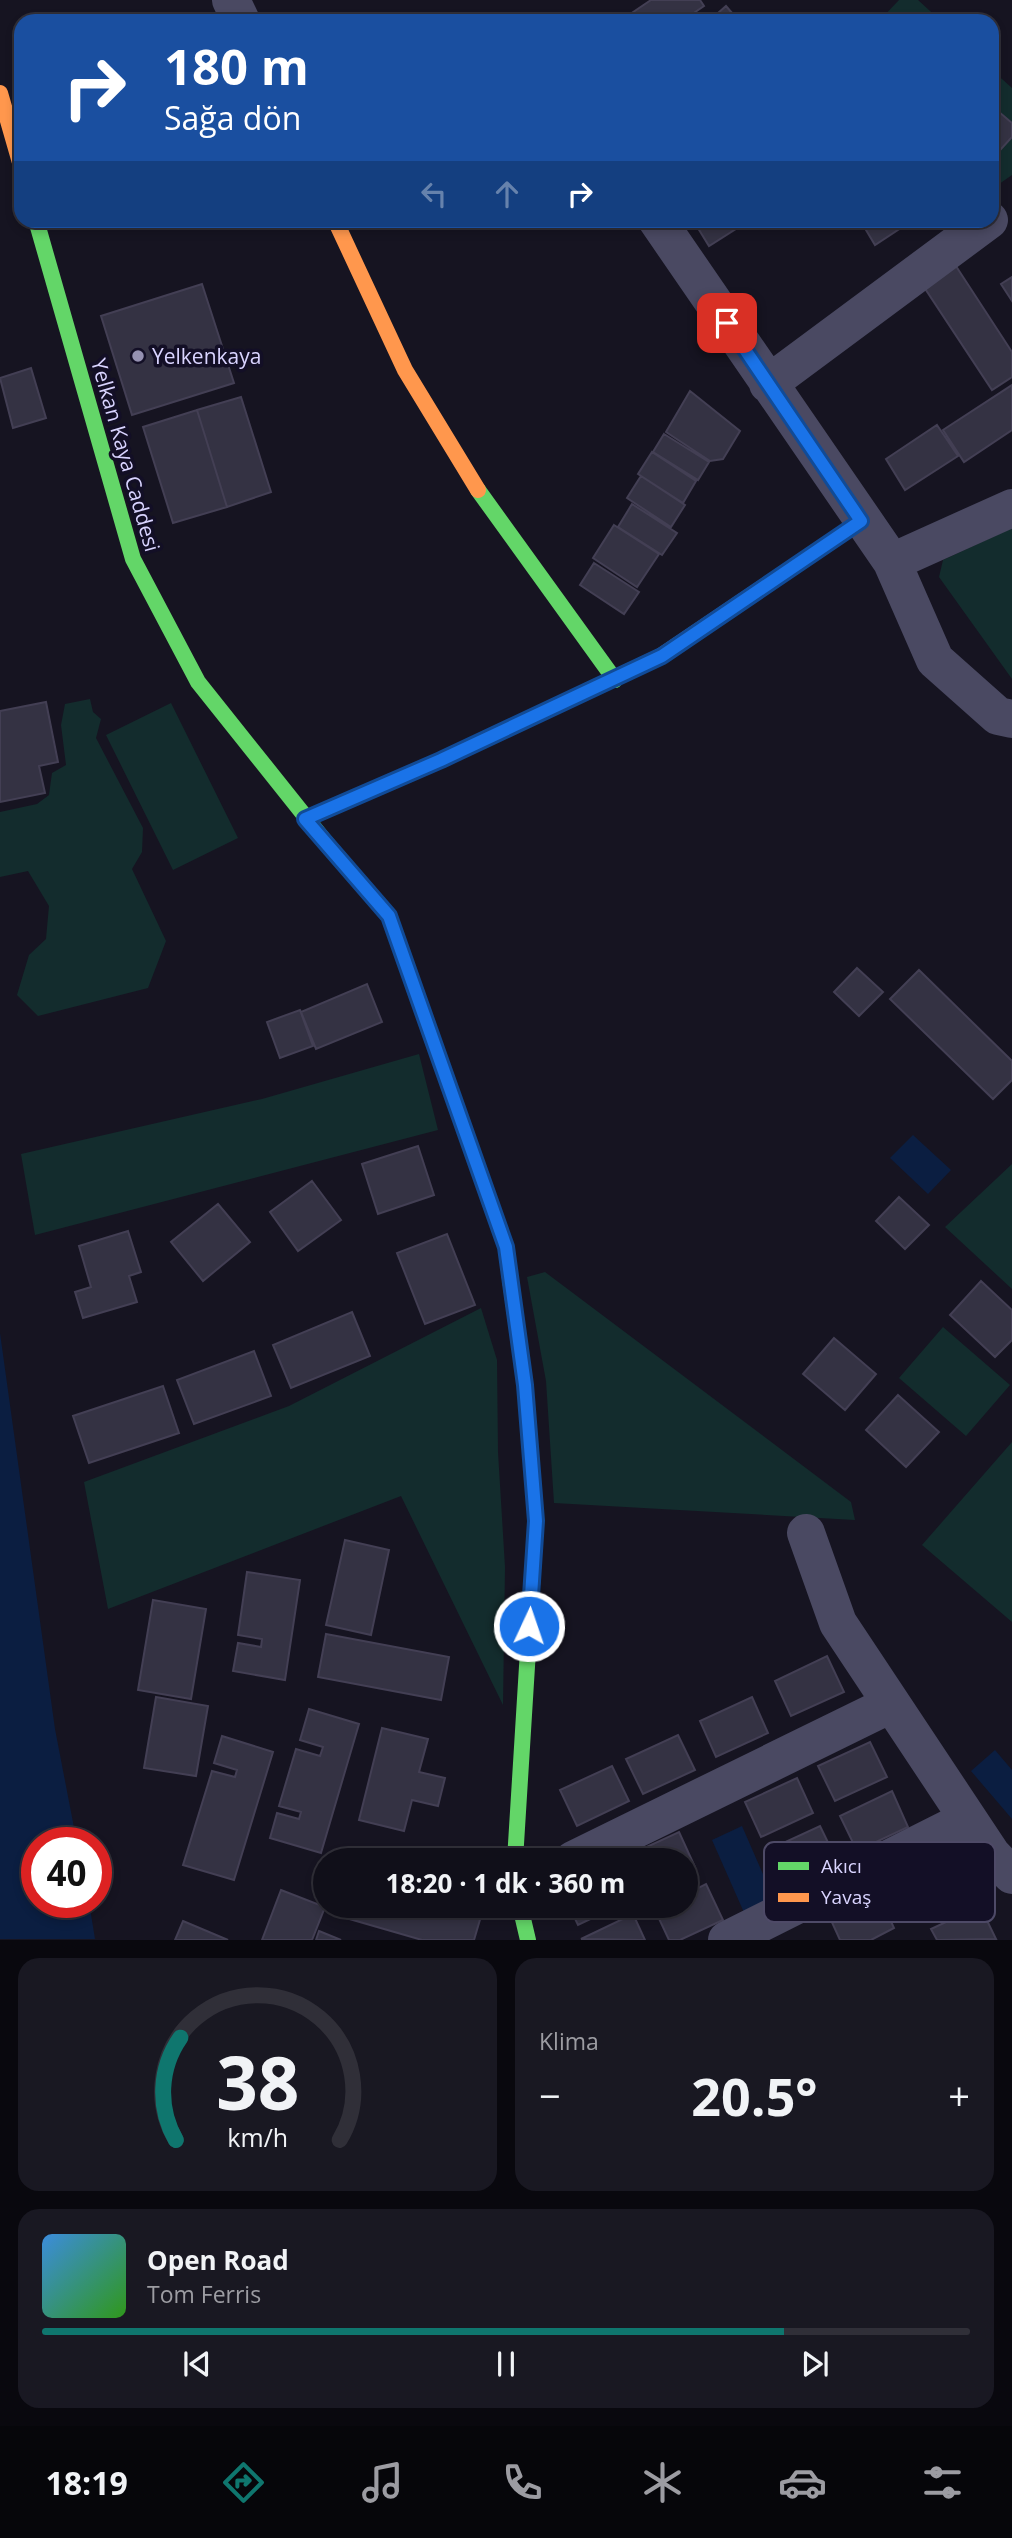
<!DOCTYPE html>
<html lang="tr">
<head>
<meta charset="utf-8">
<style>
	:root { --surface:#100f19; --page:#191822; --text:#f1f3f6; --muted:#9c9ca2; --line:#302f38; --accent:#0f766e }
	body { margin:0; font-family:"Open Sans",sans-serif; background:var(--page); color:var(--text); height:100vh; display:flex; flex-direction:column; font-size:26px; white-space:nowrap }
	* { box-sizing:border-box; margin:0 }
	p { font-size:23px; color:var(--muted) }
	.icon { flex:none; width:38px; height:38px; fill:none; stroke:currentColor; stroke-width:2; stroke-linecap:round; stroke-linejoin:round }
	.map { position:relative; height:1940px; overflow:hidden }
	.drawer { display:flex; flex-direction:column; gap:18px; padding:18px; background:#09080e; flex:1 }
	.drawer>* { flex:none }
	.hud { position:absolute; left:14px; top:14px; width:985px; height:214px; border-radius:21px; box-shadow:0 4px 10px #0003,0 0 0 2px var(--line); background:#1a4fa0; color:#fff; overflow:hidden }
	.speed { position:absolute; left:21px; top:1827px; display:flex; gap:14px; font-size:35px; font-weight:700; text-align:center }
	.speed>* { display:grid; place-content:center; width:91px; height:91px; border-radius:50%; background:var(--surface); box-shadow:0 4px 10px #0003,0 0 0 2px var(--line); line-height:1 }
	.speed .limit { border:10px solid #d22; background:#fff; color:#111 }
	.pin { position:absolute; display:grid; place-items:center; width:60px; height:60px; color:#fff; margin:-30px; border-radius:14px; box-shadow:0 4px 10px #0006 }
	.me { position:absolute; width:77px; margin:-38px; rotate:3deg; stroke-linejoin:round; filter:drop-shadow(0 0 5px #0008) }
	.turn { display:flex; align-items:center; gap:24px; height:147px; padding:0 35px; font-size:32px }
	.turn .icon { width:91px; height:91px; stroke-width:2.5 }
	.turn b { display:block; font-size:49px; line-height:60px }
	.lanes { display:flex; align-items:center; height:66px; padding:0 35px; background:#0003; justify-content:center; gap:35px; direction:ltr }
	.lanes .off { opacity:.35 }
	.big { font-size:52px; font-weight:700; line-height:1.1 }
	.drawer .tile { flex:1; display:flex; flex-direction:column; justify-content:center; gap:10px; min-width:0; padding:0 24px; border-radius:21px; background:var(--page) }
	.drawer .dial { align-items:center; gap:0 }
	.dial svg { height:182px; overflow:visible; fill:none; stroke:var(--line); stroke-width:7; stroke-linecap:round; text-anchor:middle }
	.dial text { fill:var(--text); stroke:none }
	.song { display:flex; align-items:center; gap:21px }
	.cover { width:84px; height:84px; border-radius:10px; background:linear-gradient(135deg,hsl(210 70% 55%),hsl(110 70% 35%)) }
	.played { height:7px; border-radius:4px; background:linear-gradient(90deg,var(--accent) 80%,var(--line) 80%) }
	.keys { display:flex; justify-content:space-around; direction:ltr }
	.heat { display:flex; justify-content:space-between; align-items:center; font-size:38px; direction:ltr }
	.drawer .tiles { flex:1; display:grid; gap:18px; grid-template-columns:1fr 1fr }
	.tile:last-child { grid-column:span 2 }
	.trip { position:absolute; left:313px; top:1848px; width:385px; height:70px; border-radius:35px; background:var(--surface); box-shadow:0 4px 10px #0003,0 0 0 2px var(--line); font-weight:700; line-height:70px; text-align:center }
	.tabs { display:flex; height:112px; justify-content:space-around; align-items:center; background:#06060a; color:var(--muted) }
	.tabs .icon { width:49px; height:49px }
	.tabs .active { color:var(--accent) }
	.tabs b { font-size:32px; color:var(--text) }
	.map>svg:first-child { display:block }
</style>
</head>
<body>
<div class="map">
<svg width="1012" height="1940" viewBox="0 0 1012 1940">
	<rect width="100%" height="100%" fill="#161421"/>
	<path fill="#132c2d" d="M899,0H918L941,21H879Z
		M992,70L1012,88V175L992,189Z
		M1012,528V679L939,577L943,560Z
		M90,699L93,712L101,719L96,738L143,828L142,852L132,869L166,941L148,988L38,1016L17,995L29,955L46,939L49,906L28,871L0,877V812L37,804L49,795L52,773L66,765L61,725L65,704Z
		M171,703L238,838L173,870L106,735Z
		M419,1054L438,1130L35,1235L21,1154L262,1099Z
		M1012,1164V1289L945,1227Z
		M545,1272L851,1502L855,1520L554,1503L546,1381L527,1277Z
		M481,1308L497,1360L498,1452L505,1567L503,1705L401,1496L108,1609L84,1482L289,1406Z
		M943,1327L1010,1385L966,1436L899,1378Z
		M1012,1442V1622L922,1545Z"/>
	<path fill="#0b1e41" d="M913,1135L951,1170L928,1194L890,1158Z
		M0,1333L55,1729L77,1843H37V1902H89L95,1939H0Z
		M995,1750L1012,1770V1819L971,1771Z
		M742,1826L776,1904L746,1917L712,1840Z"/>
	<path fill="#343243" stroke="#433f54" stroke-width="2" d="M651,0H700L704,6L682,21H620Z
		M726,6L739,21H709Z
		M992,106L1012,123V137L992,159Z
		M693,220H750L709,246Z
		M860,220H913L875,245Z
		M952,260L1012,352V377L992,390L920,281Z
		M1012,277V301L1001,284Z
		M202,284L234,383L132,415L101,316Z
		M31,368L46,418L13,428L0,378Z
		M1012,385V430L964,462L943,430Z
		M690,391L740,431L723,459L710,461L666,432Z
		M241,397L271,492L227,507L197,410Z
		M197,410L227,507L173,523L143,427Z
		M937,425L958,456L905,490L886,459Z
		M664,434L709,462L698,480L653,452Z
		M652,452L696,481L683,503L638,474Z
		M641,476L685,505L671,527L627,498Z
		M632,504L677,533L662,555L618,527Z
		M614,525L659,554L637,587L593,558Z
		M594,563L639,592L624,614L580,585Z
		M46,702L58,762L39,766L45,793L0,802V711Z
		M857,968L883,992L859,1016L834,992Z
		M919,970L1012,1061V1080L993,1099L890,999Z
		M367,984L382,1022L316,1049L301,1012Z
		M300,1010L313,1046L280,1058L267,1022Z
		M418,1146L434,1195L378,1214L362,1164Z
		M312,1181L341,1220L298,1251L270,1212Z
		M899,1197L929,1225L905,1249L876,1221Z
		M218,1204L250,1242L203,1281L171,1242Z
		M128,1231L141,1272L129,1276L137,1302L83,1318L75,1292L91,1287L79,1246Z
		M447,1234L475,1305L425,1324L397,1253Z
		M981,1281L1012,1310V1340L995,1357L950,1315Z
		M352,1312L370,1356L291,1388L273,1345Z
		M834,1338L876,1374L845,1410L803,1374Z
		M254,1351L271,1396L194,1424L177,1380Z
		M163,1386L179,1433L89,1463L73,1416Z
		M898,1395L939,1432L906,1467L866,1430Z
		M345,1540L389,1550L371,1635L326,1625Z
		M247,1572L300,1580L285,1680L233,1671L238,1643L261,1647L262,1639L238,1635Z
		M153,1600L206,1609L191,1699L138,1690Z
		M326,1634L449,1657L441,1700L318,1677Z
		M827,1656L844,1692L791,1716L775,1681Z
		M156,1697L208,1706L196,1776L144,1768Z
		M752,1697L768,1733L716,1757L700,1721Z
		M309,1709L359,1724L321,1853L270,1838L277,1813L299,1819L301,1812L279,1806L296,1749L320,1756L323,1747L300,1740Z
		M382,1728L428,1739L419,1772L445,1778L438,1806L412,1800L404,1831L359,1820Z
		M678,1735L695,1770L643,1794L626,1759Z
		M222,1736L273,1752L234,1880L183,1865L212,1771L235,1777L237,1770L214,1763Z
		M870,1742L887,1777L835,1801L818,1766Z
		M612,1766L629,1801L577,1826L560,1790Z
		M797,1778L813,1813L761,1837L745,1802Z
		M892,1791L908,1827L857,1851L840,1816Z
		M820,1826L837,1861L785,1885L768,1850Z
		M679,1832L695,1867L686,1871V1860H629L627,1856Z
		M406,1849L446,1860H403Z
		M706,1884L723,1920L680,1940H669L654,1908L686,1906V1894Z
		M281,1890L325,1907L312,1940H262Z
		M879,1895L894,1928L871,1940H840L830,1918Z
		M350,1906H484L474,1940H422L346,1918Z
		M569,1906H618L578,1925Z
		M980,1906L996,1939L937,1940L931,1929Z
		M633,1914L645,1940L581,1939Z
		M183,1921L228,1940H175Z
		M319,1931L341,1940H316Z"/>
	<g fill="none" stroke-linecap="round" stroke-linejoin="round">
		<path stroke="#4a4962" stroke-width="38" d="M231,0L241,21
			M657,220L892,562L935,660L998,716L1012,719
			M768,384L989,220
			M892,562L1012,508
			M806,1533L838,1623L992,1855L1012,1875
			M573,1860L891,1704
			M727,1940L968,1819"/>
		<path stroke="#63d668" stroke-width="16" d="M36,220L133,559L198,682L328,845
			M478,490L615,680
			M511,1286L525,1385L536,1521L515,1860
			M520,1906L528,1940"/>
		<path stroke="#ff974d" stroke-width="16" d="M0,93L21,166
			M335,220L405,370L478,490
			M305,819L441,760L661,656L861,521
			M328,845L389,916L506,1247L511,1286"/>
	</g>
	<g fill="none" stroke-linecap="round" stroke-linejoin="round">
		<defs>
			<path id="route" d="M529,1626L536,1521L525,1385L506,1247L389,916L305,819L441,760L662,656L861,521L727,323"/>
		</defs>
		<use href="#route" stroke="#114b97" stroke-width="18"/>
		<use href="#route" stroke="#1a73e8" stroke-width="12"/>
	</g>
	<circle fill="#9591b1" stroke="#130f26" stroke-width="2.5" cx="138" cy="356" r="7"/>
	<g text-anchor="middle" dominant-baseline="central" stroke-width="7" stroke-linejoin="round" paint-order="stroke">
		<g font-size="21" fill="#d9d4ff" stroke="#130f26" text-anchor="start">
			<text x="152" y="356">Yelkenkaya</text>
		</g>
		<g font-size="21" fill="#d9d4ff" stroke="#130f26">
			<text transform="translate(126 455) rotate(74)">Yelkan Kaya Caddesi</text>
		</g>
	</g>
	<rect x="764" y="1842" width="231" height="80" rx="10" fill="#130f26" stroke="#4e4a67" stroke-width="2"/>
	<rect x="778" y="1862" width="31" height="8" fill="#63d668"/>
	<rect x="778" y="1893" width="31" height="9" fill="#ff974d"/>
	<g font-size="19" fill="#d9d4ff">
		<text x="821" y="1873">Akıcı</text>
		<text x="821" y="1904">Yavaş</text>
	</g>
</svg>
<div class="speed"><div class="limit">40</div></div>
<div class="pin" style="left:727px;top:323px;background:#d93025"><svg class="icon" aria-label="arrive" viewBox="0 0 24 24"><path d="M6 21V4h12l-3 4 3 4H6"/></svg></div>
<svg class="me" style="left:529px;top:1626px" viewBox="-20 -20 40 40"><circle r="17" fill="#1a73e8" stroke="#fff" stroke-width="3"/><path d="M0-11L8 9 0 5-8 9z" fill="#fff"/></svg>
<div class="trip">18:20 · 1 dk · 360 m</div>
<div class="hud">
<div class="turn"><svg class="icon" aria-label="right" viewBox="0 0 24 24"><path d="M7 20v-9h11M14 6l5 5-5 5"/></svg><div><b>180 m</b>Sağa dön</div></div>
<div class="lanes"><svg class="icon off" aria-label="left" viewBox="0 0 24 24"><path d="M17 20v-9H6M10 6l-5 5 5 5"/></svg><svg class="icon off" aria-label="ahead" viewBox="0 0 24 24"><path d="M12 20V5M6 11l6-6 6 6"/></svg><svg class="icon" aria-label="right" viewBox="0 0 24 24"><path d="M7 20v-9h11M14 6l5 5-5 5"/></svg></div>
</div>
</div>
<section class="drawer">
<div class="tiles">
<div class="tile dial"><svg viewBox="0 0 100 80">
<path d="M14 69A42 42 0 1 1 86 69"/>
<path d="M14 69A42 42 0 0 1 16 24" stroke="#0f766e"/>
<text x="50" y="56" font-size="32" font-weight="700">38</text>
<text x="50" y="72" font-size="11">km/h</text>
</svg></div>
<div class="tile"><p>Klima</p>
<div class="heat"><a>−</a><b class="big">20.5°</b><a>+</a></div>
</div>
<div class="tile">
<div class="song"><i class="cover"></i><div><b>Open Road</b><p>Tom Ferris</p></div></div>
<div class="played"></div>
<div class="keys"><svg class="icon" aria-label="previous" viewBox="0 0 24 24"><path d="M18 5L8 12l10 7zM5 5v14"/></svg><svg class="icon" aria-label="pause" viewBox="0 0 24 24"><path d="M8 5v14M16 5v14"/></svg><svg class="icon" aria-label="next" viewBox="0 0 24 24"><path d="M6 5l10 7-10 7zM19 5v14"/></svg></div>
</div>
</div>
</section>
<nav class="tabs">
<b>18:19</b>
<svg class="icon active" aria-label="directions" viewBox="0 0 24 24"><path d="M12 3l9 9-9 9-9-9zM9 14v-3h6M13 9l2 2-2 2"/></svg>
<svg class="icon" aria-label="music" viewBox="0 0 24 24"><path d="M9 18V5l10-2v13"/><circle cx="6" cy="18" r="3"/><circle cx="16" cy="16" r="3"/></svg>
<svg class="icon" aria-label="phone" viewBox="0 0 24 24"><path d="M5 4h4l2 5-3 2q2 4 5 5l2-3 5 2v4C11 20 4 13 5 4z"/></svg>
<svg class="icon" aria-label="climate" viewBox="0 0 24 24"><path d="M12 3v18M4 7l16 10M4 17L20 7"/></svg>
<svg class="icon" aria-label="car" viewBox="0 0 24 24"><path d="M5 17H2v-5l4-1 3-4h7l3 4 3 1v5h-3M9 17h6M6 11h13"/><circle cx="7" cy="17" r="2"/><circle cx="17" cy="17" r="2"/></svg>
<svg class="icon" aria-label="filters" viewBox="0 0 24 24"><path d="M4 7h16M4 17h16"/><circle cx="9" cy="7" r="2"/><circle cx="15" cy="17" r="2"/></svg>
</nav>
</body>
</html>
